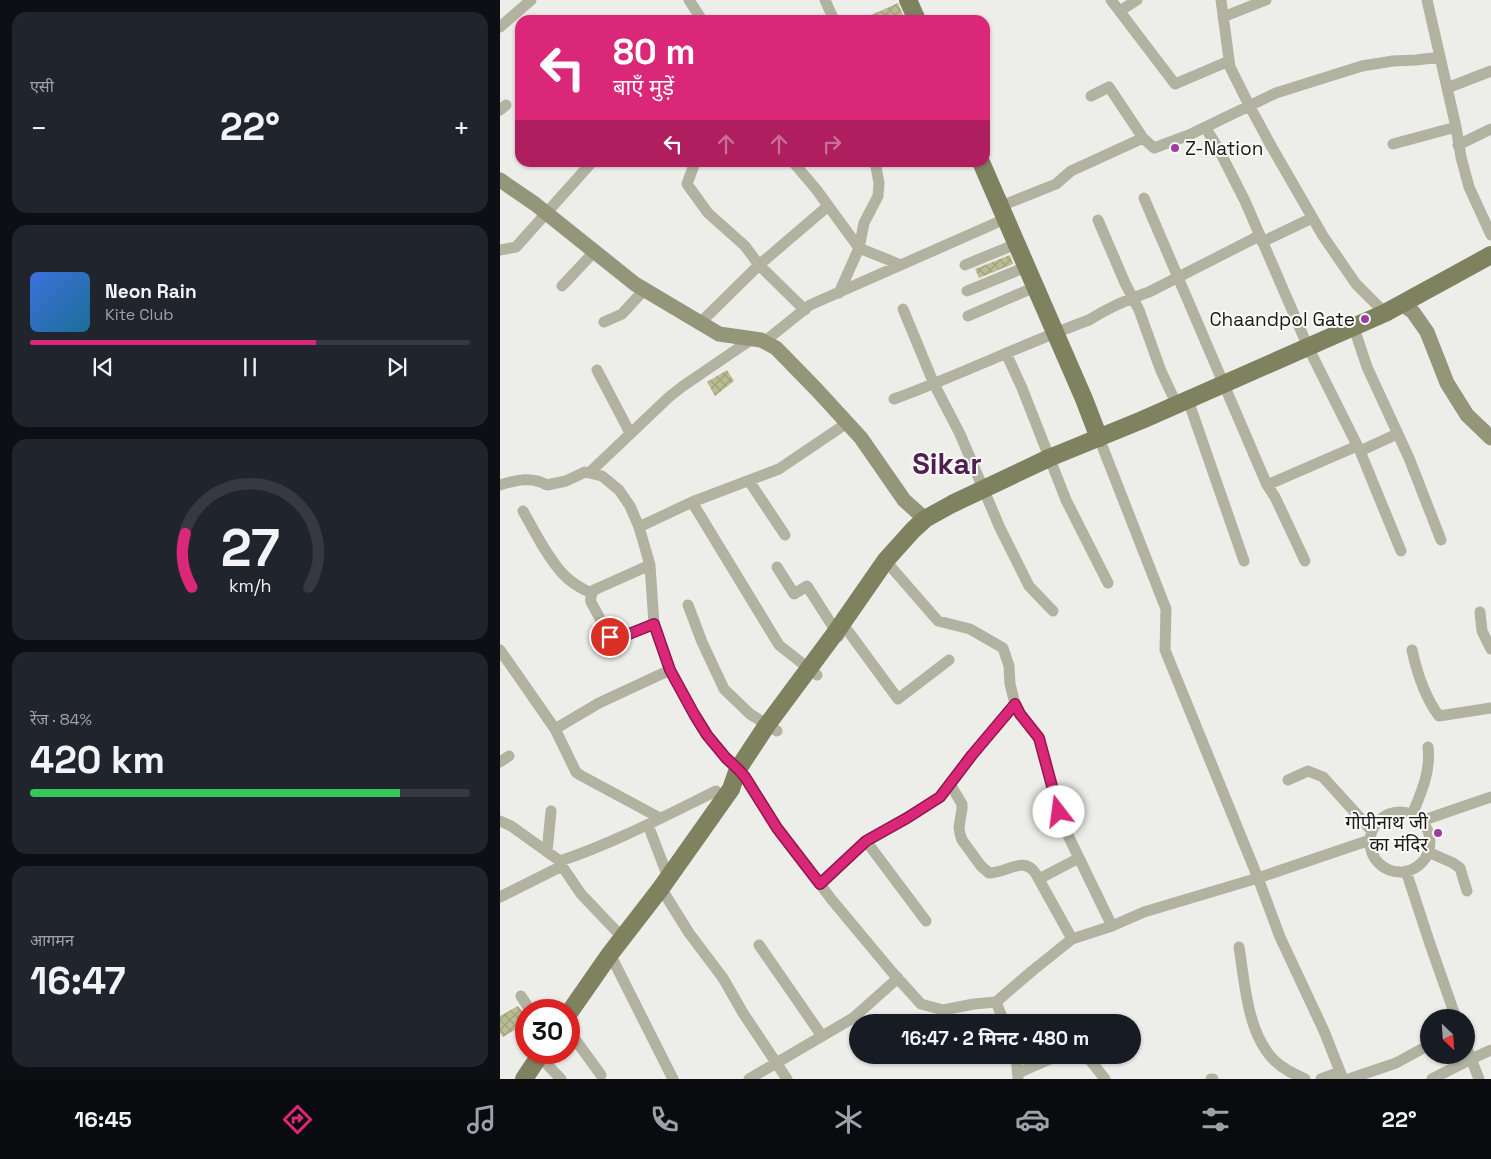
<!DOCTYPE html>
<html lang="hi">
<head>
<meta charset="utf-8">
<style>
	:root { --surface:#171b24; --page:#20242c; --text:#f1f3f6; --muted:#9ea1a6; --line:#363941; --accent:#db2777 }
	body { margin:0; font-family:"Space Grotesk","Noto Sans Devanagari",sans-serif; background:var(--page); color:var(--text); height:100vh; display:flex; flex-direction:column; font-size:19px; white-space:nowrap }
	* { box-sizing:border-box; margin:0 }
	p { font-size:16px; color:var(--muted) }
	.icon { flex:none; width:28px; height:28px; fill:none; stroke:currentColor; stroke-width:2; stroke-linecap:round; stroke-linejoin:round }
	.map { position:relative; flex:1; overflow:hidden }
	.sheet { display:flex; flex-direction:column; gap:12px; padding:12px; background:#0d0f14; width:500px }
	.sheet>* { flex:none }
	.hud { position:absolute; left:15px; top:15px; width:475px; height:152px; border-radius:15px; box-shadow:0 1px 4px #0004; background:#db2777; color:#fff; overflow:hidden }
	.needle { width:32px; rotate:155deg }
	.controls { position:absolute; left:920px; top:1009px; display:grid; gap:10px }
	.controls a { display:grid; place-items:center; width:55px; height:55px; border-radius:50%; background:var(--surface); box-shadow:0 1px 4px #0004; font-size:25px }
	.speed { position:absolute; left:15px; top:999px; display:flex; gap:10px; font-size:25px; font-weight:700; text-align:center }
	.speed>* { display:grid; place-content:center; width:65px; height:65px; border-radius:50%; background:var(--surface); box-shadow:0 1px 4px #0004; line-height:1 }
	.speed .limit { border:8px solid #d22; background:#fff; color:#111 }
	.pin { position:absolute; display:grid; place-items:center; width:42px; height:42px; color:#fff; margin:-21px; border:2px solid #fff; border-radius:50%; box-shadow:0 1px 5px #0007 }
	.me { position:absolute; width:55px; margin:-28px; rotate:345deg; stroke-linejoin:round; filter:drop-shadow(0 0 4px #0008) }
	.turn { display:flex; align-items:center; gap:18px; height:105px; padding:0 15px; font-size:22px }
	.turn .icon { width:65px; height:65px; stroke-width:2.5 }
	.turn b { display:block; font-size:35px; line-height:42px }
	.lanes { display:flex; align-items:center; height:48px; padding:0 15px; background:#0003; justify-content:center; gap:25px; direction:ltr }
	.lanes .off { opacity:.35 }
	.big { font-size:38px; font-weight:700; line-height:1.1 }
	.sheet .widget { flex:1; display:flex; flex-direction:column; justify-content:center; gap:8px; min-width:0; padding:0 18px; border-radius:15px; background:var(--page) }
	.sheet .dial { align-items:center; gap:0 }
	.dial svg { height:130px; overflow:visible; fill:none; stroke:var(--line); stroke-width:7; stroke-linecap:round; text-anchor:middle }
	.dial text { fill:var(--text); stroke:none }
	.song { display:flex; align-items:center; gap:15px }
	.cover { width:60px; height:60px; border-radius:8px; background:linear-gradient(135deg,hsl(220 70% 55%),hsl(200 70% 35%)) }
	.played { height:5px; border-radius:2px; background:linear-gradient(90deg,var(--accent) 65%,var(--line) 65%) }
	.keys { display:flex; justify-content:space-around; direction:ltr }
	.heat { display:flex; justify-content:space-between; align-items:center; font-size:28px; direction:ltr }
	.charge { height:8px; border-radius:4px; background:linear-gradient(90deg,#34c759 84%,var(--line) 0) }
	.trip { position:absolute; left:349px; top:1014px; width:292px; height:50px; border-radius:25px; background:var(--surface); box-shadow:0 1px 4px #0004; font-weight:700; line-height:50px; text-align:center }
	.tab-bar { display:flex; height:80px; justify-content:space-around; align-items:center; background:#090b0e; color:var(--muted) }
	.tab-bar .icon { width:35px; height:35px }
	.tab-bar .active { color:var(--accent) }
	.tab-bar b { font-size:22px; color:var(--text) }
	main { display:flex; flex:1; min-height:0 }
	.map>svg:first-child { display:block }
</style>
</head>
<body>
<main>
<section class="sheet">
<div class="widget"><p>एसी</p>
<div class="heat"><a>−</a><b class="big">22°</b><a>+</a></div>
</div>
<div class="widget">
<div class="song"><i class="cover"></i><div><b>Neon Rain</b><p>Kite Club</p></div></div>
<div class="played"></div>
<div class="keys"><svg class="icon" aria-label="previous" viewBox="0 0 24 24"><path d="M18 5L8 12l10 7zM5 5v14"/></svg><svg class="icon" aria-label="pause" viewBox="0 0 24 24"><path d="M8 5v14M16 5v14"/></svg><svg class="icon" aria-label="next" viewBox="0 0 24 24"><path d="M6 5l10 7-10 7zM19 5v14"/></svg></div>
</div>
<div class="widget dial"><svg viewBox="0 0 100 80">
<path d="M14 69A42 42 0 1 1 86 69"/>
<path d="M14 69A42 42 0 0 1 10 36" stroke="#db2777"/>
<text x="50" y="56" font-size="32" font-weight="700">27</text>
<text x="50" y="72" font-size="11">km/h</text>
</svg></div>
<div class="widget"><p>रेंज · 84%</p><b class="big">420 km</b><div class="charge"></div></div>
<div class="widget"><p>आगमन</p><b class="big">16:47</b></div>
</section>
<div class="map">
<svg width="991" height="1079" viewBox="0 0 991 1079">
	<defs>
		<pattern id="building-cross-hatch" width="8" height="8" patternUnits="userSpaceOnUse" patternTransform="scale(1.25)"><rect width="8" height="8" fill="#babd92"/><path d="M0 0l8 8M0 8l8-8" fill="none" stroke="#9fa27d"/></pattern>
	</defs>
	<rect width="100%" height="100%" fill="#edeeea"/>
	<path fill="url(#building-cross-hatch)" d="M398,3L405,20H360Z
		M510,255L513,264L479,278L475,269Z
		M227,370L234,381L215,396L207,382Z
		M18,1006L26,1016V1023L3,1037L0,1033V1016Z"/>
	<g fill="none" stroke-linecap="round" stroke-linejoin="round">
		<path stroke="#b1b3a0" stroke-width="11" d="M189,0L202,20
			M325,0L334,20
			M611,0L675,84L729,61
			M721,0L730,67L748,103L770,144L823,236L856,284L885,313
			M927,0L956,127L961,157L969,187L991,235
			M620,11L637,0
			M723,17L766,0
			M0,27L31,0
			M947,88L991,71
			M591,96L609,87L643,138
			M0,110L6,105
			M705,127L718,148L745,201L808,347L860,451L901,551
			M893,144L956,127
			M958,145L991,129
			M192,162L194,165L187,184L208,213L245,246L259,265L305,310
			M293,162L316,189L359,248L401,265
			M644,198L767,485L775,497L805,561
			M501,206L556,184L571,171L643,138L654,148L689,135L776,93L862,66L893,61L916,60L940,57
			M598,220L625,283L639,310L661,371L677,405
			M762,242L808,220
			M0,250L16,247L92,162
			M465,265L516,244
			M62,286L94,252
			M467,291L526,267
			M339,293L359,248L364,223L378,196L379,183L375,162
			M403,309L434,384L460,434L500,528L529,586L553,611
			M468,316L535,287
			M104,322L122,314L144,290
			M200,323L259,265L328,206
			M854,328L867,367L909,458L941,540
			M264,342L310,305L505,219
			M506,353L522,388L566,500L608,583
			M97,370L130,433
			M394,399C460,375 523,344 589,320C608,308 628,299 649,292L759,236
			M688,400L744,561
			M599,438L666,609L665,650L758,878L780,937L824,1031L843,1079
			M860,451L897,434
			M89,473L169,397L183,386L252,339
			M249,481L285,535
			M0,485C16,480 32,476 47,485L66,481L85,472L102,476L119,490L130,506L139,527L150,565L154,624L170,670L194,714L207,735L226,758L238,769L245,777L277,828L332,900L392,972L421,1004L443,1010L474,1004L496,1002
			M767,485L857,446
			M192,502L279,645L317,675
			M23,511C35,532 46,555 62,573C70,582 80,588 91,593
			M139,527L192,502L279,469L347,423
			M150,565L94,590C91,594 90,597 91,602L110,637L114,638H119L154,624
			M277,567L294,594L307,586L339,636
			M391,567L438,621L470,629L503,648L509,666L510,684L515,704L520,714L539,738L562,823L612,926
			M188,605L202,642L224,689L250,714L277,731
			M980,612L982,631L991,649
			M348,631L398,699L449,660
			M0,650L55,729L76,772L80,775L160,818
			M912,650C917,673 924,696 939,716L991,708
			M55,729L99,703L170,670
			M0,762L9,756
			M788,780L808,771L823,777L872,831
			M450,784L462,804V809L459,827L460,834L462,840L481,866L489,873C507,873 524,855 536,874L572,939
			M870 842a30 30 0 1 1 60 0a30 30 0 1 1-60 0Z
			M912,815C921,793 931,772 928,747
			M0,821L11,826L60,861C114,843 165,816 216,791
			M921,821L991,797
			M148,825L168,877
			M366,841L426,921
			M47,852L51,811
			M928,852L953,863L960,868L967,891
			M62,866L81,894L122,937
			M906,871L930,944L956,1018
			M539,879L579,858
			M320,884L366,841L407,818L440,797L472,755L515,704
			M161,888L189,933L223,978L243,1013L287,1079
			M0,897L62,866L60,861
			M259,945L322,1036
			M739,947C745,983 747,1034 775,1061C783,1069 794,1074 805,1079
			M110,954L173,1079
			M21,996L30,1010
			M504,1022L496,1002L532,971L572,939L612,926L644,912L758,878L870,840
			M69,1031L101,1075
			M966,1046L979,1079
			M516,1055L518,1078
			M586,1055L605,1079
			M39,1056L61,1079
			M518,1073L559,1055
			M249,1079L353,1018L398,978
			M711,1079H713
			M821,1079L840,1072
			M849,1079L896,1063L929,1045
			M932,1079L971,1059L991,1050"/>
		<path stroke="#94967a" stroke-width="15" d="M0,180L35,204L135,284L219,334L261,340L276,348L316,389L361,438L404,500L425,519
			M902,304L913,312L927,332L947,383L967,415L991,438"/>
		<path stroke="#7f825f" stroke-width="18" d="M408,0L417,20
			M481,162L584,399L599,438
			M69,1013L110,954L161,888L231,789L238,769L267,725L336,632L386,560L413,530L425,519L452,504L549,458L642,420L885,313L991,255
			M24,1079L42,1052"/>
	</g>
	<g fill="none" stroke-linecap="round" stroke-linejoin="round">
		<defs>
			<path id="route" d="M110,637L114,638H119L154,624L170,670L194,714L207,735L226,758L238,769L245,777L277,828L320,884L366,841L407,818L440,797L472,755L515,704L520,714L539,738L559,812"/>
		</defs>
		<use href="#route" stroke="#8e194d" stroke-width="12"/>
		<use href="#route" stroke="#db2777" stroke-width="9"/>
	</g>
	<g fill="#9f3ca1" stroke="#fafbf7" stroke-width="2">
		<circle cx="675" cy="148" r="5"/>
		<circle cx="865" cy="319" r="5"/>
		<circle cx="938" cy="833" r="5"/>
	</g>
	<g text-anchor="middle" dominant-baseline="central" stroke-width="4" stroke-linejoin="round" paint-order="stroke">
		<g font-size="19" fill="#1a1a19" stroke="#fafbf7" text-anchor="end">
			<text x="685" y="148" text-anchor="start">Z-Nation</text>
			<text x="855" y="319">Chaandpol Gate</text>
			<text x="928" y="822">गोपीनाथ जी<tspan x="928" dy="22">का मंदिर</tspan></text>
		</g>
		<g font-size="29" font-weight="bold" fill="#502051" stroke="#fafbf7">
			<text x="447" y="463">Sikar</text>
		</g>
	</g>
</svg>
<div class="controls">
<a><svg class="needle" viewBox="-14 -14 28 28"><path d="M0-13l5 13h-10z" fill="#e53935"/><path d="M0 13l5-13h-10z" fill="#9ea1a6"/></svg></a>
</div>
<div class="speed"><div class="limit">30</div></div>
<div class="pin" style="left:110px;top:637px;background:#d93025"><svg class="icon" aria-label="arrive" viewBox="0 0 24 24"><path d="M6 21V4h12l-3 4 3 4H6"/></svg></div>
<svg class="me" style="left:559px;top:812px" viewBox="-20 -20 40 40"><circle r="19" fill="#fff"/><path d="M0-13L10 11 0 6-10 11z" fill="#db2777"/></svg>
<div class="trip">16:47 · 2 मिनट · 480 m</div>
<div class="hud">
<div class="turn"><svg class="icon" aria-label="left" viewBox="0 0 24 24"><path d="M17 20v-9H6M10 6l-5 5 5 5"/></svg><div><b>80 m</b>बाएँ मुड़ें</div></div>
<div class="lanes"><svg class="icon" aria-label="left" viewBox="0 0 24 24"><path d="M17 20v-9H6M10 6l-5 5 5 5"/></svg><svg class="icon off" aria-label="ahead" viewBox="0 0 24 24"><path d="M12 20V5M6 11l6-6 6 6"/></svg><svg class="icon off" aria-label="ahead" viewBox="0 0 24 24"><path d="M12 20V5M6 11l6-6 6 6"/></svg><svg class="icon off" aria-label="right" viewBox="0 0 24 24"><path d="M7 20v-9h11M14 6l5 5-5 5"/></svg></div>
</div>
</div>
</main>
<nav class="tab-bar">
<b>16:45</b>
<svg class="icon active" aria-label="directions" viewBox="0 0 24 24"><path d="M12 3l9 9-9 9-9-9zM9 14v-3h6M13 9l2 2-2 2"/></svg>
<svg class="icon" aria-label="music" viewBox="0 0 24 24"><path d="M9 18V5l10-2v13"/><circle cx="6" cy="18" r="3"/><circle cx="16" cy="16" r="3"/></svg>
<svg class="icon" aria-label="phone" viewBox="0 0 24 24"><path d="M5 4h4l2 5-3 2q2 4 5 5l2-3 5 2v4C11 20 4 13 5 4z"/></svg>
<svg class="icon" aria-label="climate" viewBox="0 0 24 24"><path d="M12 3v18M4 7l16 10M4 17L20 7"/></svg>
<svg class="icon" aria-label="car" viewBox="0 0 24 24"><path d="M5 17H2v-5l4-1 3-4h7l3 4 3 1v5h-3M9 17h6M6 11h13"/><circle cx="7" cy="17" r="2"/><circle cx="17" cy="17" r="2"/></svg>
<svg class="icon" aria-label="filters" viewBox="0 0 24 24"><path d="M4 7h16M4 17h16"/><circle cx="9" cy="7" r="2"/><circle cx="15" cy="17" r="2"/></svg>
<b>22°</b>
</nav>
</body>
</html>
